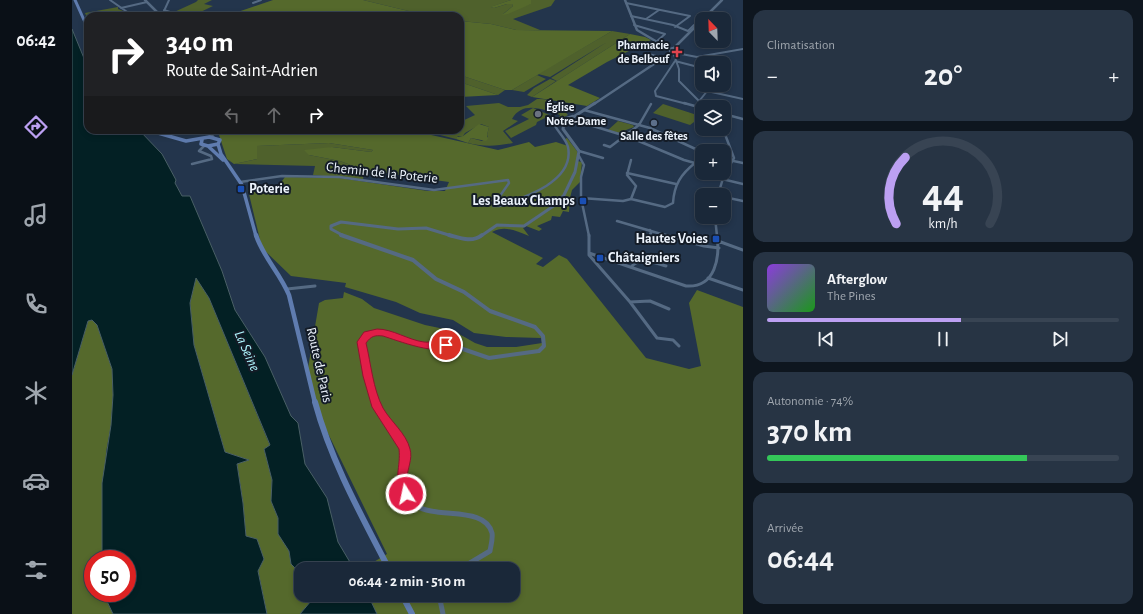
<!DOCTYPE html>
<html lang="fr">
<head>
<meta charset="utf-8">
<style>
	:root { --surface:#1a2839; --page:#273444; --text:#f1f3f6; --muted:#9fa6ae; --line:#384453; --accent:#bca0f2 }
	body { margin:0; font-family:"Alegreya Sans",sans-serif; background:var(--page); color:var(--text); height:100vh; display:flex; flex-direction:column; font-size:15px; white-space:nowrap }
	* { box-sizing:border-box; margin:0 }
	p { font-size:13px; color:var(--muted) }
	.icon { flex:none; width:22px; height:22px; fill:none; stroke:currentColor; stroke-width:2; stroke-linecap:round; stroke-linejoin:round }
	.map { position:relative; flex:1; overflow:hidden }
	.details { display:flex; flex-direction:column; gap:10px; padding:10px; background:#0e161f; width:400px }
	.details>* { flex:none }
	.hud { position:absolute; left:12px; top:12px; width:380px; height:122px; border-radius:12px; box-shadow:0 2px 6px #0003,0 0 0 1px var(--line); background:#202124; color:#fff; overflow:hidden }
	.needle { width:26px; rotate:337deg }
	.buttons { position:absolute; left:623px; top:12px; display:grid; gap:8px }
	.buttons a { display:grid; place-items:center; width:36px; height:36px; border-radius:8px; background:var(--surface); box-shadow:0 2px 6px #0003,0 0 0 1px var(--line); font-size:20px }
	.speed { position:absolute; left:12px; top:550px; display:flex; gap:8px; font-size:20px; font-weight:700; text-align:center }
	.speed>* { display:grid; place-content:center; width:52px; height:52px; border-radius:50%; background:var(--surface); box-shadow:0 2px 6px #0003,0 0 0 1px var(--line); line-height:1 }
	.speed .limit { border:6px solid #d22; background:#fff; color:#111 }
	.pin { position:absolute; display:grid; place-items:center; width:34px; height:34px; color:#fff; margin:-17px; border:2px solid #fff; border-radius:50%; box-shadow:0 1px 4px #0007 }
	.me { position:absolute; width:44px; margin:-22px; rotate:350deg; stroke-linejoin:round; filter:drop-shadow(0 0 3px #0008) }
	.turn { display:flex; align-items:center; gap:14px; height:84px; padding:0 16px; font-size:18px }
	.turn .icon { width:52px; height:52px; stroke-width:2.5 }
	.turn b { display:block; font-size:28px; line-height:34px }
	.lanes { display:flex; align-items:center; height:38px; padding:0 16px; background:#0003; justify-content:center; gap:20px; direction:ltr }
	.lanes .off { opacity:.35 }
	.big { font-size:30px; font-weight:700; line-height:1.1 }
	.details .widget { flex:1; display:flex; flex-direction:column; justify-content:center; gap:6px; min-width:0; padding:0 14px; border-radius:12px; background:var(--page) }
	.details .dial { align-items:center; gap:0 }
	.dial svg { height:104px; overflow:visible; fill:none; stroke:var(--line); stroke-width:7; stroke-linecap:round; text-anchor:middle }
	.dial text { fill:var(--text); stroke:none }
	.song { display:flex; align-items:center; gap:12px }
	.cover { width:48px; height:48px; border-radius:6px; background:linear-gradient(135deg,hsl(270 70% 55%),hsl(120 70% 35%)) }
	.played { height:4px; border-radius:2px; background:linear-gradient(90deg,var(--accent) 55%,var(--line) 55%) }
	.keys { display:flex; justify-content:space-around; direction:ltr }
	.heat { display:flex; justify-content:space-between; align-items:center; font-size:22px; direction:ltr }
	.charge { height:6px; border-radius:3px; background:linear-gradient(90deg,#34c759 74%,var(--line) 0) }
	.trip { position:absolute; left:222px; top:562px; width:226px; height:40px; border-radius:12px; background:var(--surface); box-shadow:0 2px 6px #0003,0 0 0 1px var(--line); font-weight:700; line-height:40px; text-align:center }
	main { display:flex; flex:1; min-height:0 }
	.tabs { display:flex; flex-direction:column; width:72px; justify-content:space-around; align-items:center; background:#0a1017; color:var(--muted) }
	.tabs .icon { width:28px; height:28px }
	.tabs .current { color:var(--accent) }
	.tabs b { font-size:18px; color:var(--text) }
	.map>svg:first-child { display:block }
</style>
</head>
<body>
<main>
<nav class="tabs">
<b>06:42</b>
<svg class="icon current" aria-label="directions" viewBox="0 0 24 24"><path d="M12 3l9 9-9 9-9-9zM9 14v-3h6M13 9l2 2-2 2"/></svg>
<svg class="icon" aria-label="music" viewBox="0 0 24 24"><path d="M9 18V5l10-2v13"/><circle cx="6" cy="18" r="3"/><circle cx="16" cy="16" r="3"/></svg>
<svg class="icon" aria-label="phone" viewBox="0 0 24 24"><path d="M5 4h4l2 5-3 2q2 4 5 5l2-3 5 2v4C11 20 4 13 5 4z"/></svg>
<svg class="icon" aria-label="climate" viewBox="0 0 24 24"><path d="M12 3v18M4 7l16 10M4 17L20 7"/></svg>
<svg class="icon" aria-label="car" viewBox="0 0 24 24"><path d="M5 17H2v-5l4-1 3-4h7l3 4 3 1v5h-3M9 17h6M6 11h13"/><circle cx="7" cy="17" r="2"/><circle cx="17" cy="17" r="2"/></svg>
<svg class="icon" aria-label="filters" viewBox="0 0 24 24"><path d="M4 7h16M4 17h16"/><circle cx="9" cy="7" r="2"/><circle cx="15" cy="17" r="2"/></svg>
</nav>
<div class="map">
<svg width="671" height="614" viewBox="0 0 671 614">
	<rect width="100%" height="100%" fill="#23354c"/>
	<path fill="#4f612c" d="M126,0H140L132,4L141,6C130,11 111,23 100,13L124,2Z
		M291,0H439L419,7L422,8L435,4H440L441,6L431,14L458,4L459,0H483L479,6L441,19L468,30H444L419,24L388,21V16H357Z
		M46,7V9L54,12L47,16H16V20L13,13Z
		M540,31L558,34L485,81L479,78L535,42L478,77L466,74Z
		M388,75L433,90L426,95L388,82Z
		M465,75L474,79L452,92L440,90Z
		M478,79L484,81L460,97L455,95L462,88Z
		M465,99C479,98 488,105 496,115L490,118L487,117L488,115C472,110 451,100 440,119L446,121L431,131L441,143C426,146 412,147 396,143L399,138L410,141L416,137L415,135L417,127L409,124L393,133L391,136H386L384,139L368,135L375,130H388V122L403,115L394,106L427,103L436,107H448L456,105Z
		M591,104L628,116L626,119L618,125L581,113Z
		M461,108L482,117H475L465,122L464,125L439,138L433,131L457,119L449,115Z
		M546,121L561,125L562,127L554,130L552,134L536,130Z
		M257,143L301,150L299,152L260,147L237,155L268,161L292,170L291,180L241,175L243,166L162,164L185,159L184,146Z"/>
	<path fill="#55692c" d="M201,0H291L357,16H154Z
		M439,0H459V4L436,14L430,15L441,6L440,4H435L422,8L418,7Z
		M388,21L419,24L444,30L540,31L440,90H433L388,75Z
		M558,34L573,37L579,40L535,62L496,85L528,98L515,106L460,97Z
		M388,82L426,95L388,97Z
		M407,124L417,127L415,135L416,139L414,141L399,138L396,143L384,139L385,137L391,136Z
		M153,130H337L426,150L457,142L463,147L484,142L496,146L493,139L495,138L505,151V161L510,162L508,182L500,190L498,198L497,212L491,211L488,217L480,216L479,220L465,226L470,229L467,231L454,226L451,228L457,236C444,231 433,225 420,232L471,258L464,264L471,267L487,255L495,259L574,358L617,369L629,366L617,303L625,290L671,307V614H305L296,595H441V569H290L315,554L248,417L236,368L247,303L253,300L271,298L272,292L290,299L302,308L353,325L382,331L403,343L415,347H444L470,343L469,338L434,337L402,333L381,320L348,313L324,302L273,287L274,283L219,276L190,248L176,190L207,185L213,177L267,178L356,191H373L377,182L292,170L268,161L237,155L232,150L260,147L299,152L301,150L257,143L185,146V159L162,164L155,159L146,132Z
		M124,277L137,298L198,446L192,449L200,480L199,501L206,518L207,534L217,551L219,564L229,574V595H238L239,601L228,614H195L186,570L174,536L171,503L165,463L176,460L153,452L122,345L118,303Z
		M20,320L25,325L40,369L41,395L39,425L34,452L30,559H21V593H31L41,614H0V375L16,321Z"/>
	<path fill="#032024" stroke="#495f65" d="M0,29L16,68V130H67L90,154L104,180L103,183L110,196H118L150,271L163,310L193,357L219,416L226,423L233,464L255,498L266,542L282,569H229V574L219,564L217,551L206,534V518L199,501L200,480L192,449L198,445L137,298L124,278L118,303L122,345L153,452L177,460L165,464L171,503L174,536L185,539L192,559L186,571L195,614H41L32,595L31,593H55V559H30V483L39,425L41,395L40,369L25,325L20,320L16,321L0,375Z
		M238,595H296L305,614H228L239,601Z"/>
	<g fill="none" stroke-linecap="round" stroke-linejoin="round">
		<path stroke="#556a83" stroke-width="2" d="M38,0L61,16
			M181,3L189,0
			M554,3L618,16L603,27
			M49,8L75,2
			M92,10L101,13
			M93,16L92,11L97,0
			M559,16L601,25L616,31L622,25
			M574,19L587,10
			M562,25L593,34L584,42
			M599,52L625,57L671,49
			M601,52L607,69V81L630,104
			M577,54L591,58
			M603,61L630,68
			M652,73L658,66
			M635,91L671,99
			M584,96L615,104
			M584,96L583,91L603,61
			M628,100L640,85"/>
		<path stroke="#556a83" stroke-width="2.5" d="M612,103L630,108
			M630,103L632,107
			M512,110L578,128L630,152
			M652,114L671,119
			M498,119L557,137L612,160L630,165
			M532,145L538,147L567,125L579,104
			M507,151L531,158
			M507,156L512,165L509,177V198L517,236
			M652,159L671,163
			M559,160L555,175L564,186L559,199
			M120,164L140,159L139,156L127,151L132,146
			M555,173L604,184
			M650,179L671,184
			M168,182L210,176L267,177L362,190L436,180L437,183L421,206H427C451,198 503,182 496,147C494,139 487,133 483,126L492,119L501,116
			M646,195L652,175L662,158L651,129
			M652,197L671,201
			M509,198L551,201L559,199L593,207L601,203C602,185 609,174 623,163
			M643,217L645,236
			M545,221L596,236
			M577,236L579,233L578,230"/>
		<path stroke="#556a83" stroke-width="3" d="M517,235V255L558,302L585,338L601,340L607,346
			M593,235L632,246L647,248
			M567,238L576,237L578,235
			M646,241L671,250
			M517,253L614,286C644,288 648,257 645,235
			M559,267C569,256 582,263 594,266
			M636,278L671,290
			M215,289L243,286
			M558,302L578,301L597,309"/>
		<path stroke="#556a83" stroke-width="2.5" d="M73,0L89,16
			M553,0L565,30L597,49
			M631,19L650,0
			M597,49L602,48L630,20
			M522,104L597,54L599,51L597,49"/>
		<path stroke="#556a83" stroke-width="3" d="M133,130L141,137
			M272,236L259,229V226L269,222L326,229L354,228L380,236
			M409,236L425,225L452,226L483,205L492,195L503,172L507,151L491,129L492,123L523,103"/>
		<path stroke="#556a83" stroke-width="4" d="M269,235L341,260L364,279L392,292L418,311L463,327L471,336L472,346L467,351L417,358L385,347L351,345L310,332H302L295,335L290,342L293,370L303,403
			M377,235C388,238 400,243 410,235"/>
		<path stroke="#556a83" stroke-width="5" d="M303,402C305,408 308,415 312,421C319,429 329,437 332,448C338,468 322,490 343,505C364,520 413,505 420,533C421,538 419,545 418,551L388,569
			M367,595L371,614"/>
		<path stroke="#5f7caf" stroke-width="3" d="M3,0L16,29"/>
		<path stroke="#5f7caf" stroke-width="3.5" d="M86,133L114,141L137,137L148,140L146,144L136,146L129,144L130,140
			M146,144L149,154L170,185L184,236
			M136,146L151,160"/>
		<path stroke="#5f7caf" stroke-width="4.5" d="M184,235C191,257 208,273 217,295L243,403"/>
		<path stroke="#5f7caf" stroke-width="6" d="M243,402C259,461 289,515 317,569
			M330,595L340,614"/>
	</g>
	<path fill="#e11d48" stroke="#92132f" d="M305,329C321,329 336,340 352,342C359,343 374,338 379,345C370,358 324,340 311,336C303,335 299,336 294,343C299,364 301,389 311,408C319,422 334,433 338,449C341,459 335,469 335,479C336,484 338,490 340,494L338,498L334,499L330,498C321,479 329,467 327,449L300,407L291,376L285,342L292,332Z"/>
	<path fill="#e0444e" stroke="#141c27" stroke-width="1.5" d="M603 46h4v4h4v4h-4v4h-4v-4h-4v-4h4z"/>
	<circle fill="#6b7280" stroke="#141c27" stroke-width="1.5" cx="466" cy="114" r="4"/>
	<circle fill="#5c6f8a" stroke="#141c27" stroke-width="1.5" cx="582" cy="123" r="4"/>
	<g fill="#1a4fb4" stroke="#141c27" stroke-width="1.5">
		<rect x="165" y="185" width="8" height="8" rx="2"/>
		<rect x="507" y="197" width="8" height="8" rx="2"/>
		<rect x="640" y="235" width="8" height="8" rx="2"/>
		<rect x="524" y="254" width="8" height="8" rx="2"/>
	</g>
	<g text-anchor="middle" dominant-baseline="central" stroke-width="4" stroke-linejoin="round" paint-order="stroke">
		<g font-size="12" font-weight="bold" fill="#ecf3fc" stroke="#141c27" text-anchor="end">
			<text x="597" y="45">Pharmacie<tspan x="597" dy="14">de Belbeuf</tspan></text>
			<text x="474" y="107" text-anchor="start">Église<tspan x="474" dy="14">Notre-Dame</tspan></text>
			<text x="582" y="136" text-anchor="middle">Salle des fêtes</text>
		</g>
		<g font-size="14" fill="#ecf3fc" stroke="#141c27">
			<text transform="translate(310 173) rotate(6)">Chemin de la Poterie</text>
			<text transform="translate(247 365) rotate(77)">Route de Paris</text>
		</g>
		<g font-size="14" font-weight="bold" fill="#ecf3fc" stroke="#141c27" text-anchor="start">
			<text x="177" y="189">Poterie</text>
			<text x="503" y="201" text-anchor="end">Les Beaux Champs</text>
			<text x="636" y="239" text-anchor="end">Hautes Voies</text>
			<text x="536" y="258">Châtaigniers</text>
		</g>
		<g font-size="15" font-style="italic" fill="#acf3fc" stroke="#141c27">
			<text transform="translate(175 351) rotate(66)">La Seine</text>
		</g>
	</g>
</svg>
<div class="buttons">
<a><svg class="needle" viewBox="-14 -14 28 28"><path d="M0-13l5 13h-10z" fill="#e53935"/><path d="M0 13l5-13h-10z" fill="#9fa6ae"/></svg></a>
<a><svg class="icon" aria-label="sound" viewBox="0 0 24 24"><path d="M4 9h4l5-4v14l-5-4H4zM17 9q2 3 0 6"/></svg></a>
<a><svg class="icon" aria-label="layers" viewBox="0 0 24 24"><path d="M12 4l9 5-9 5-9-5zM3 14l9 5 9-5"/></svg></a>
<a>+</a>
<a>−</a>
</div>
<div class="speed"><div class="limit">50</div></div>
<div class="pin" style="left:374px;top:345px;background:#d93025"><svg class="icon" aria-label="arrive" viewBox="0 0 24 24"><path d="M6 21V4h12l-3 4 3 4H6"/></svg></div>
<svg class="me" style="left:334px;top:494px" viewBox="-20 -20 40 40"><circle r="17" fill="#e11d48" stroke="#fff" stroke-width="3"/><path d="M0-11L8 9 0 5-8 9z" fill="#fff"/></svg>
<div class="trip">06:44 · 2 min · 510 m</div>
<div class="hud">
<div class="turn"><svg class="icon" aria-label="right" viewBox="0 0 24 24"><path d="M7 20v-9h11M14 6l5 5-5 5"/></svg><div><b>340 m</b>Route de Saint-Adrien</div></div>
<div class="lanes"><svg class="icon off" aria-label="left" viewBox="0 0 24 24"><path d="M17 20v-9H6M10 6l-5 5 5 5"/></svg><svg class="icon off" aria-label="ahead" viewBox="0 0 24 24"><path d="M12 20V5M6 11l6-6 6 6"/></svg><svg class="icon" aria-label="right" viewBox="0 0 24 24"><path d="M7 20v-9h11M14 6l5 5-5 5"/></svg></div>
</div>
</div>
<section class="details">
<div class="widget"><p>Climatisation</p>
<div class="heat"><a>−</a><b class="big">20°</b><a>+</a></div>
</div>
<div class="widget dial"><svg viewBox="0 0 100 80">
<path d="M14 69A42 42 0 1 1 86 69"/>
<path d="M14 69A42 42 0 0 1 21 18" stroke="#bca0f2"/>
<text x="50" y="56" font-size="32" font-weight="700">44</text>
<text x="50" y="72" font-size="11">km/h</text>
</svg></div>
<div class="widget">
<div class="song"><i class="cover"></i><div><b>Afterglow</b><p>The Pines</p></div></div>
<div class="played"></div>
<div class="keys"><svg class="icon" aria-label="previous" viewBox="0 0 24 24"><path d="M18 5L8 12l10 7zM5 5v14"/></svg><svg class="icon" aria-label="pause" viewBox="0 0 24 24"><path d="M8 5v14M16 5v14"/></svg><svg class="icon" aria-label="next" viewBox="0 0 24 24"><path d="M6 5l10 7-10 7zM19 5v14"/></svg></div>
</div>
<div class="widget"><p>Autonomie · 74%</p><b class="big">370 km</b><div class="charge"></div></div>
<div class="widget"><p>Arrivée</p><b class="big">06:44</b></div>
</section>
</main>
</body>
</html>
